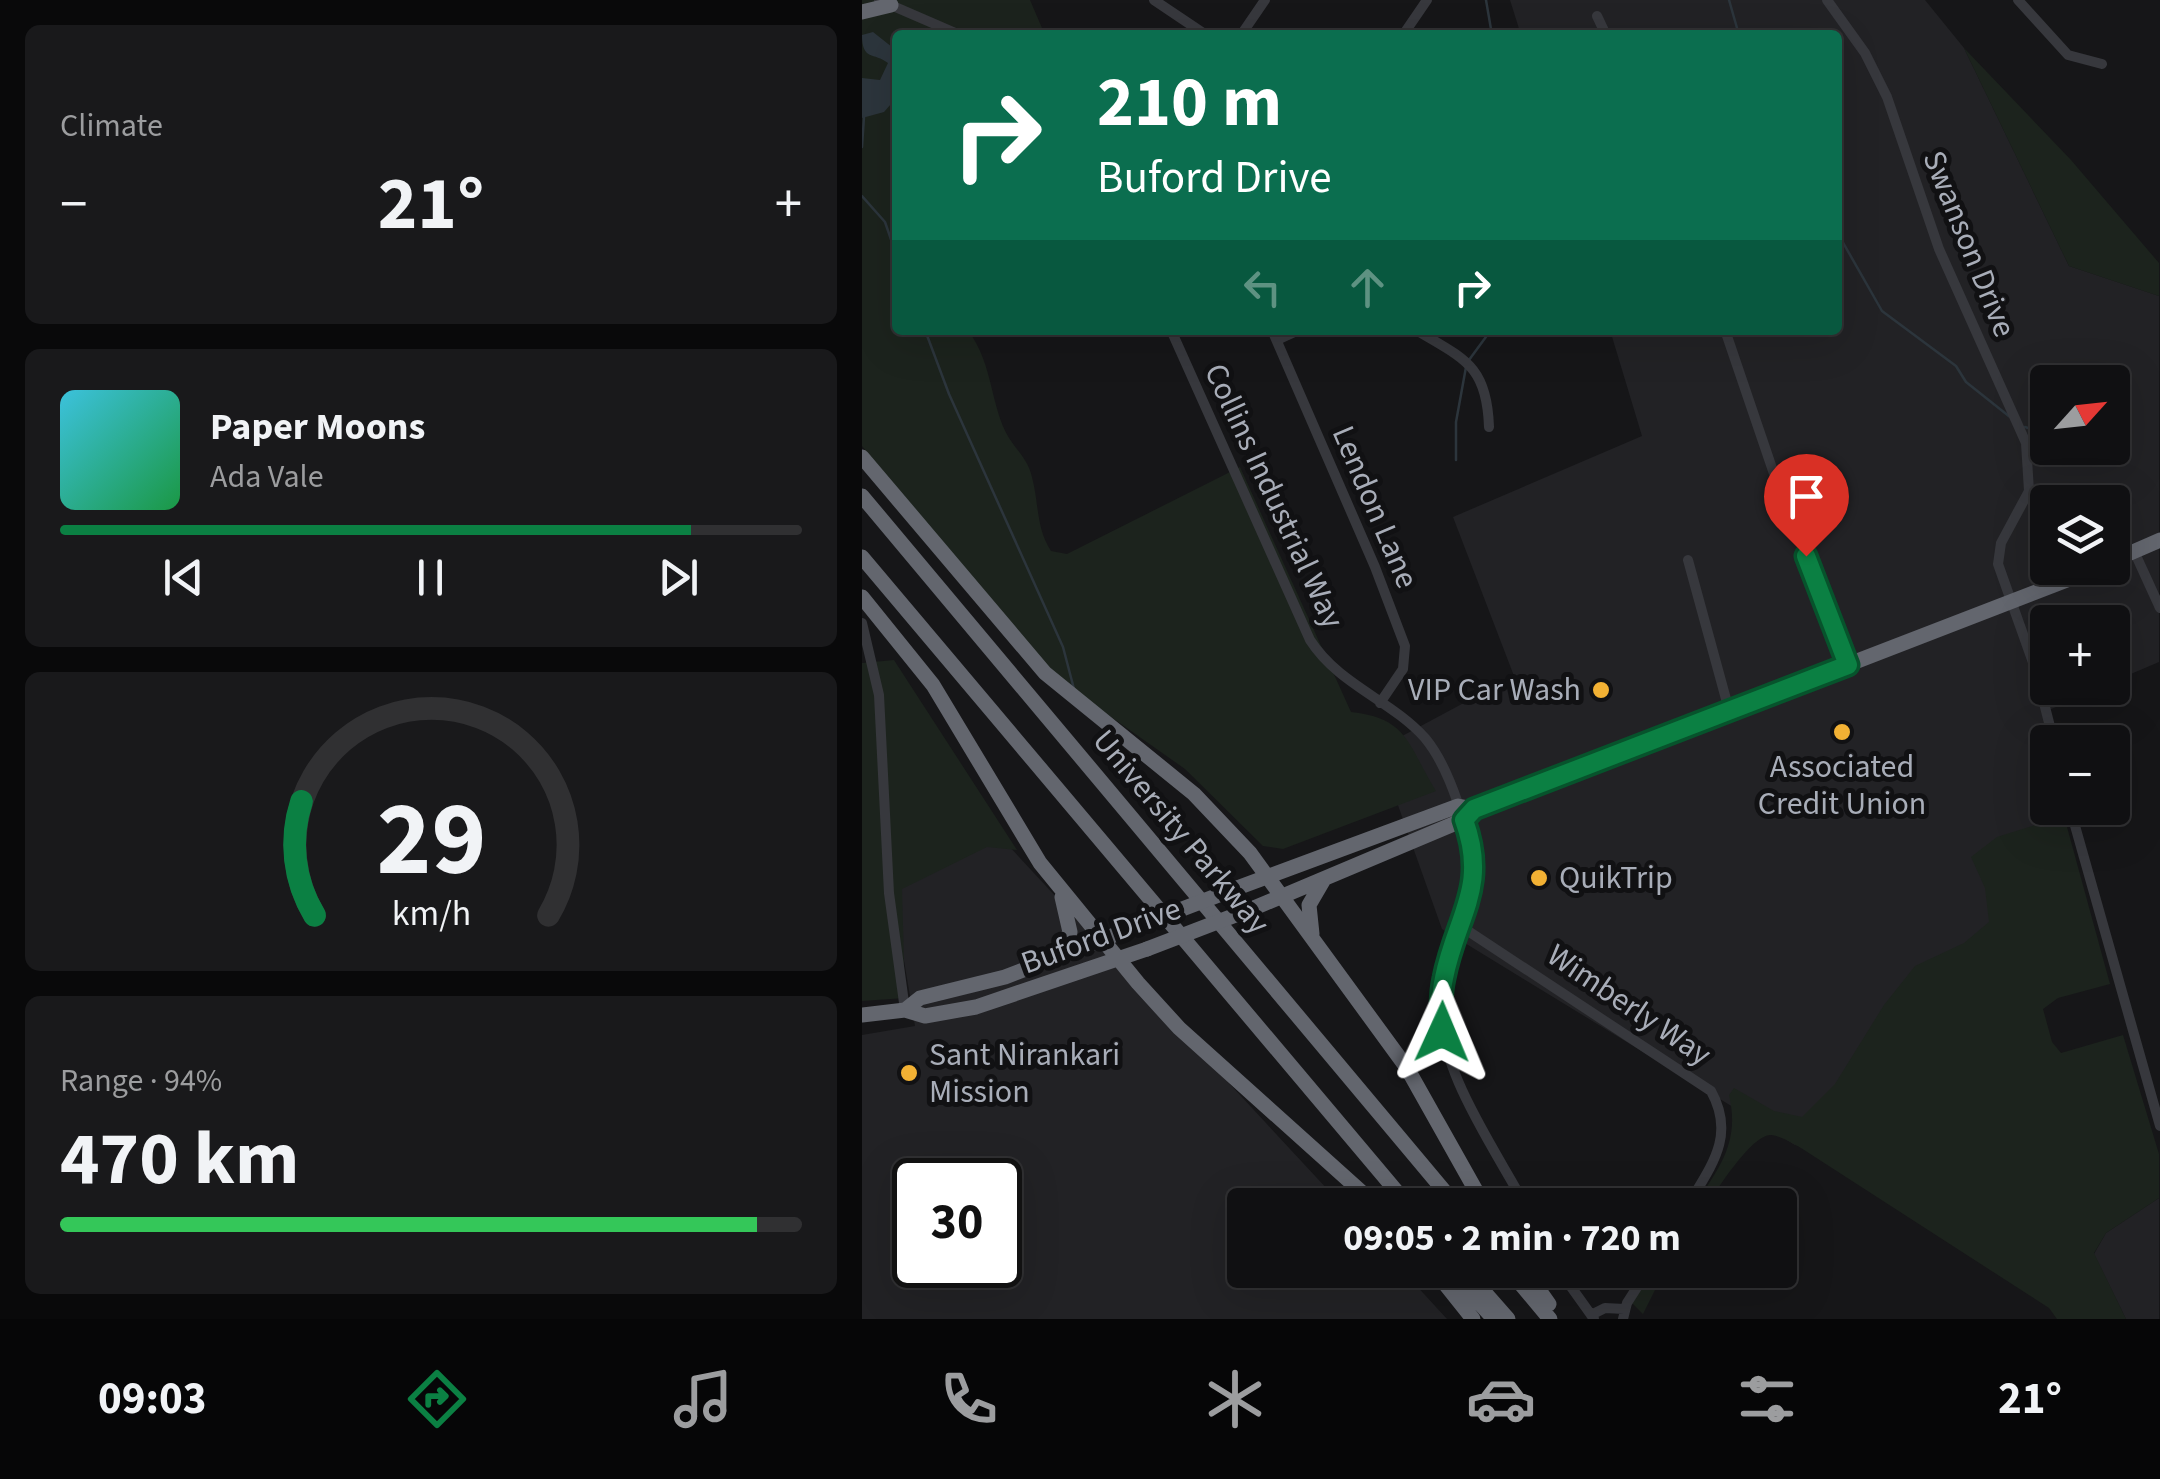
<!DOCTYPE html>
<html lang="en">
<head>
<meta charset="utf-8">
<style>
	:root { --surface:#101012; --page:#19191b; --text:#f1f3f6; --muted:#9c9d9f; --line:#303032; --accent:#0b8043 }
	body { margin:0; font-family:"Source Sans 3",sans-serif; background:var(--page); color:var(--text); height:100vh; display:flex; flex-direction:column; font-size:38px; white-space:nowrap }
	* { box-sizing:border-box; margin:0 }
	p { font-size:32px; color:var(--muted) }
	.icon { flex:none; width:55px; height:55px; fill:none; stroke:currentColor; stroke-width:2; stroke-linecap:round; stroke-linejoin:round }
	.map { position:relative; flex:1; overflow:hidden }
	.sheet { display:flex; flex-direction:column; gap:25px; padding:25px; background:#09090a; width:862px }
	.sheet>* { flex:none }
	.guide { position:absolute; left:30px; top:30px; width:950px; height:305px; border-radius:10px; box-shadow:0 10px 40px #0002,0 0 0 2px var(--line); background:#0b6e4f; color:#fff; overflow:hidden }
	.needle { width:65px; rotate:63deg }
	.controls { position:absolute; left:1168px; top:365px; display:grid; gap:20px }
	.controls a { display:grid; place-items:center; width:100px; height:100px; border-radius:10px; background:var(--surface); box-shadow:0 10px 40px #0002,0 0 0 2px var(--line); font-size:50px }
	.speed { position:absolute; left:30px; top:1158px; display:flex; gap:20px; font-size:50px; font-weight:700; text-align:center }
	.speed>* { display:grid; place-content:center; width:130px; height:130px; border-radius:50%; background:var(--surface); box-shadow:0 10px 40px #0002,0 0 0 2px var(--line); line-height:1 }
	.speed .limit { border:5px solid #111; border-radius:15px; background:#fff; color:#111 }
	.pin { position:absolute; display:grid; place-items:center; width:85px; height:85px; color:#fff; margin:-102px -42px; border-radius:50% 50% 50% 0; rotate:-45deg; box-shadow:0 0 10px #0007 }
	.pin .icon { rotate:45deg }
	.me { position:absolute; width:110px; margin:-55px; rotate:1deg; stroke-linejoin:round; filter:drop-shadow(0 0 8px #0008) }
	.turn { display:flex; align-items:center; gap:35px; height:210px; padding:0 40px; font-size:45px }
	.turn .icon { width:130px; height:130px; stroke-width:2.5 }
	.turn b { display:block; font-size:70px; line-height:85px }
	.lanes { display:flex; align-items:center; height:95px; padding:0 40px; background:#0003; justify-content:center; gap:50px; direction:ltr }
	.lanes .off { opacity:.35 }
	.big { font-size:75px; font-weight:700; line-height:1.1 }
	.sheet .card { flex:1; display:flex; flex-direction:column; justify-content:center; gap:15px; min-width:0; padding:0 35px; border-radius:15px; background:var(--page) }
	.sheet .dial { align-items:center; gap:0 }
	.dial svg { height:260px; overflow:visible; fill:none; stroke:var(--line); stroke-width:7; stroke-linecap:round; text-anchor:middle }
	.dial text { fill:var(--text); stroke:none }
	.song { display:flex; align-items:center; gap:30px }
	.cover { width:120px; height:120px; border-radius:15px; background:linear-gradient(135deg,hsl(190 70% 55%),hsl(140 70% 35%)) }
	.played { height:10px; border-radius:5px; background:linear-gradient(90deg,var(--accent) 85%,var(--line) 85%) }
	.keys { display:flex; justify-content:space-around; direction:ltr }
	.heat { display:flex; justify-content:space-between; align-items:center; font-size:55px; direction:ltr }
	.charge { height:15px; border-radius:8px; background:linear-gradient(90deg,#34c759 94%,var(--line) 0) }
	.trip { position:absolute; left:365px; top:1188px; width:570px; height:100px; border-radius:10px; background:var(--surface); box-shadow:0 10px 40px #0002,0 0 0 2px var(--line); font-weight:700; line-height:100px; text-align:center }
	.tabs { display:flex; height:160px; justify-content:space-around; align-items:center; background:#060607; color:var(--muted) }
	.tabs .icon { width:70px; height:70px }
	.tabs .on { color:var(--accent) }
	.tabs b { font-size:45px; color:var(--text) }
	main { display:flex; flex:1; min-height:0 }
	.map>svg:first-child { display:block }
</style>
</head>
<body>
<main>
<section class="sheet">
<div class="card"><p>Climate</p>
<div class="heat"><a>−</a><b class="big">21°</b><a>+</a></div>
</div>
<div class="card">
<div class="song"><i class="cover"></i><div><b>Paper Moons</b><p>Ada Vale</p></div></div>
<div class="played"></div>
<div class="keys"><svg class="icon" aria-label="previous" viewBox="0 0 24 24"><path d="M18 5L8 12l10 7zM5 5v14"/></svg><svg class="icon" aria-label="pause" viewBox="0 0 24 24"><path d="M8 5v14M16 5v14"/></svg><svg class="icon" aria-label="next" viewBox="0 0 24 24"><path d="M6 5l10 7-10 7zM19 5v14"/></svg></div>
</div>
<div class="card dial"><svg viewBox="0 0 100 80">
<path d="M14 69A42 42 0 1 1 86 69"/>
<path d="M14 69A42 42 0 0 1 10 34" stroke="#0b8043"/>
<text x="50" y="56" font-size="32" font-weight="700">29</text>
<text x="50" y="72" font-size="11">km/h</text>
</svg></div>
<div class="card"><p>Range · 94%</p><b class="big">470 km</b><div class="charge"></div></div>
</section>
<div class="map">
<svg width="1298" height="1319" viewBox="0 0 1298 1319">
	<rect width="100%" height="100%" fill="#161618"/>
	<path fill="#222225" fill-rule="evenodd" d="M648,0H1063L1102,48L1207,266L1297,296V662L1250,682V622H1185V688H1238L1187,710L1194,742H1185V808H1210L1213,820L1125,852L1148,928L933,1145L580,929L516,749L652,676L591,517L780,436L748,330H975V35H659ZM1185,382H1250V448H1185ZM1185,502H1250V568H1185Z
		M132,830L480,1205H382V1270H540L585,1319H0V1035L53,1026L30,889ZM52,1180H138V1265H52Z
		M1297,1198V1319H1264L1232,1254L1244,1233Z"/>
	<path fill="#1c231d" d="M0,0H168L183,35H35V330H106C132,366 128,406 147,438C156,452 166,460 170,477C177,504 174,528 189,551L205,554L378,467L489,712C547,718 546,746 574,791L421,849L401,846L323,769L198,681L0,446Z
		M1102,48L1209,160L1297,263V296L1207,266Z
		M32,660L155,850L125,847L40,889L43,998L0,1001V663Z
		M1202,816L1248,984L1196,998L1181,1009L1190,1042L1199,1053L1261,1035L1297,1154V1198L1244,1233L1232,1253L1264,1319H1195L1187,1308L939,1148C931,1144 919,1136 909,1135C890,1134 855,1190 845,1205H833C858,1166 878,1142 867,1095L872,1088L912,1111L940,1117L973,1084L1022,1005L1053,966L1102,943L1127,922L1123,888L1109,857L1135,837Z
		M791,1270H803L781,1314L770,1303Z"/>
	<path fill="#2c353c" d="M11,32L35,51V97L22,112L0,118V78L18,80L26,63C12,52 0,61 0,35Z"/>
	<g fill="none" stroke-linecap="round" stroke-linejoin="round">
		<path stroke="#2c353c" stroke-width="2.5" d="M624,0L630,35
			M867,0L877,35
			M0,147L2,117
			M0,196L23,222L35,257
			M975,232L1020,311L1094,366L1104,382L1148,417
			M63,330L87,394L201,647L212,689
			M607,360L629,330
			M1163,427L1185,434
			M594,460V422L604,367"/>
		<path stroke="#37383d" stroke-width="10" d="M17,0L98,35
			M292,0L344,35
			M965,0L1003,53L1025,97L1077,249L1164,443L1167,491L1139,543L1136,564L1173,668L1192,742
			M1156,0L1206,55L1240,64
			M735,16L744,35
			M379,35L403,0
			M541,35L565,0
			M309,330L448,640C477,685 529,700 563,738C583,762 595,799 604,828C626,891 585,936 579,997C573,1066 631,1145 663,1205
			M410,330L513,567L543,646L541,669L518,703
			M554,330C602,359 625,365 627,427
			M863,330L911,471L987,665
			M415,340L437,330
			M1272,551L1298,608
			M826,560L867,710
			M0,623L17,695L27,893L43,1010
			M1208,808L1298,1126
			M600,927L849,1091C874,1136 849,1166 826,1205
			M697,1270L732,1319
			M729,1315L743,1308L762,1309
			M761,1319L765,1303L786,1270"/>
		<path stroke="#63666e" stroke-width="15" d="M0,12L29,5
			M0,457L183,673L332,794L388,853L545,1068L622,1205
			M0,496L594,1205
			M0,557L546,1205
			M1250,561L1298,540
			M0,597L71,685L178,863L276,983L317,1028L514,1205
			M375,888L596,806L612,809
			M392,908L601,820L612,809L1236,568
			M450,934L447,905L461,881
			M194,958L208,932L200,897
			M43,1010L58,998L143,977L268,929
			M0,1015L43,1010L63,1016L114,1007L285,949
			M572,1270L611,1319
			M587,1270L632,1319
			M603,1270L646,1319
			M647,1270L688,1319
			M663,1270L687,1304"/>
		<path stroke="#63666e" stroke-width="15" d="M268,929L375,888
			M285,949L392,908"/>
	</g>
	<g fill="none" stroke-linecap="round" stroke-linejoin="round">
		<defs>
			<path id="route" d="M580,1032C579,1014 578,996 582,978C594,916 627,888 602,820L612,809L986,665L944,556"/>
		</defs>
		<use href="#route" stroke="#07532c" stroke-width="25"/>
		<use href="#route" stroke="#0b8043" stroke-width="18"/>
	</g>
	<g fill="#f2b134" stroke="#111113" stroke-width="4">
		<circle cx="739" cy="690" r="10"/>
		<circle cx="980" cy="732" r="10"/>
		<circle cx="677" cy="878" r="10"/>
		<circle cx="47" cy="1073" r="10"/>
	</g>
	<g text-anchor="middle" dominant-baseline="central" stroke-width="10" stroke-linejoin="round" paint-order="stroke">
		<g font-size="32" fill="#a8adb8" stroke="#111113">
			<text transform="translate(1107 244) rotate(68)">Swanson Drive</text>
			<text transform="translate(412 496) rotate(65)">Collins Industrial Way</text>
			<text transform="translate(513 507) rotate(67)">Lendon Lane</text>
			<text transform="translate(319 832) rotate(50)">University Parkway</text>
			<text transform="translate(239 936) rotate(-20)">Buford Drive</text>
			<text transform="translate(767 1005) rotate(34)">Wimberly Way</text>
		</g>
		<g font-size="32" fill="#a8adb8" stroke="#111113" text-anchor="start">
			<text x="719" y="690" text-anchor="end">VIP Car Wash</text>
			<text x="980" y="767" text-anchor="middle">Associated<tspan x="980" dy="37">Credit Union</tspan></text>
			<text x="697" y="878">QuikTrip</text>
			<text x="67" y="1055">Sant Nirankari<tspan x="67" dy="37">Mission</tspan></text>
		</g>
	</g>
</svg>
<div class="controls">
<a><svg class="needle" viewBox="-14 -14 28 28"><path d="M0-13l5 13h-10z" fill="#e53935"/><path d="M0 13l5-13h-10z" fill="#9c9d9f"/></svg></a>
<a><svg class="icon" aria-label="layers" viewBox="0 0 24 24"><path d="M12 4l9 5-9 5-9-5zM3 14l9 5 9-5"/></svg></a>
<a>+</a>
<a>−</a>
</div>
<div class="speed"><div class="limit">30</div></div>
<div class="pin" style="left:944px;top:556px;background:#d93025"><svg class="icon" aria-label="arrive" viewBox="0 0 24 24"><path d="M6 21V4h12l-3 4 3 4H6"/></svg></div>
<svg class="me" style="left:580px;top:1032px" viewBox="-20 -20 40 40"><path d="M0-17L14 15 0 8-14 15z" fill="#0b8043" stroke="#fff" stroke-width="4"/></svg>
<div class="trip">09:05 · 2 min · 720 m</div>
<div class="guide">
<div class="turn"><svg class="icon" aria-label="right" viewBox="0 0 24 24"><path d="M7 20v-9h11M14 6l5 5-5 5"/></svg><div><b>210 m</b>Buford Drive</div></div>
<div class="lanes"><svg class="icon off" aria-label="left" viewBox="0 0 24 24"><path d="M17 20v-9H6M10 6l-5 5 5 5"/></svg><svg class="icon off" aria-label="ahead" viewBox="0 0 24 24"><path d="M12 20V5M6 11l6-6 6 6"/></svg><svg class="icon" aria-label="right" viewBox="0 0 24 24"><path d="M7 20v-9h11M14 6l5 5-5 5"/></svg></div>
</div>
</div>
</main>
<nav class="tabs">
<b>09:03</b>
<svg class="icon on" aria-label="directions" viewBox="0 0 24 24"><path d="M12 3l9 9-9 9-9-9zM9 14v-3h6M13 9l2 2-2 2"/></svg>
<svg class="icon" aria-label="music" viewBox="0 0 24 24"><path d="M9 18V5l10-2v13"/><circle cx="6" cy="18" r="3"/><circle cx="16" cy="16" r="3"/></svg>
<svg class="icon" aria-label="phone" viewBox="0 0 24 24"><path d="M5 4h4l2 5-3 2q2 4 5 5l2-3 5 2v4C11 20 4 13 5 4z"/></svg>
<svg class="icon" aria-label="climate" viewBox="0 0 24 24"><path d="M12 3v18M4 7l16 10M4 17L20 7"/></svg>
<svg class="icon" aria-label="car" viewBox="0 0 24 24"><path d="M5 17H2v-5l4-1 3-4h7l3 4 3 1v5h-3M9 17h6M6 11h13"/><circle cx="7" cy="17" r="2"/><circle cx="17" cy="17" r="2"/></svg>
<svg class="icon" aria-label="filters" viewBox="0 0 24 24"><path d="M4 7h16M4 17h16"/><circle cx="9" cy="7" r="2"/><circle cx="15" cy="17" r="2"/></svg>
<b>21°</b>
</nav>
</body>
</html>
